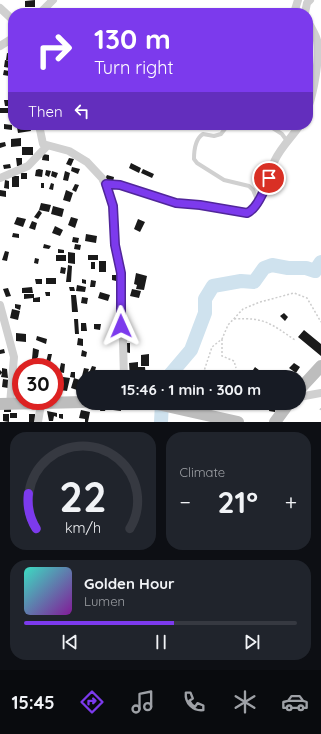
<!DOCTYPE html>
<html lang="en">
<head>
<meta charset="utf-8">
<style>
	:root { --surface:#171b24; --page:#20242c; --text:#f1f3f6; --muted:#9ea1a6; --line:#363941; --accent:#7c3aed }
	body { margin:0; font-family:Quicksand,sans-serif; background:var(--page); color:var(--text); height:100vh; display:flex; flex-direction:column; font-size:15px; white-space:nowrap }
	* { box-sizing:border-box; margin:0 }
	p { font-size:13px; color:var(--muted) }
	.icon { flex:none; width:22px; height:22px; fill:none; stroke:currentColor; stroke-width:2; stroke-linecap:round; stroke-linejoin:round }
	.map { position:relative; height:422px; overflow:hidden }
	.sheet { display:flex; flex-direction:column; gap:10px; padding:10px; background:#0d0f14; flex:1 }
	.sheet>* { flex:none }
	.guide { position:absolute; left:8px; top:8px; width:305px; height:122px; border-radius:16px; box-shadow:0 1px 3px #0004; background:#7c3aed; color:#fff; overflow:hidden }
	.speed { position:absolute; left:12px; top:358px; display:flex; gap:8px; font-size:20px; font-weight:700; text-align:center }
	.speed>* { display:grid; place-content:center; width:52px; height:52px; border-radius:50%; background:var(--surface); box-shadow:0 1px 3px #0004; line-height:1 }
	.speed .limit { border:6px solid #d22; background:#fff; color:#111 }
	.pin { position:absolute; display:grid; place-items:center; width:34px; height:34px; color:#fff; margin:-17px; border:2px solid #fff; border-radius:50%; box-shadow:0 1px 4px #0007 }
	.me { position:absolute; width:44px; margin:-22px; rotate:359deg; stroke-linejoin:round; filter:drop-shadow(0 0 3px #0008) }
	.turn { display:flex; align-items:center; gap:14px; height:84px; padding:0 20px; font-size:18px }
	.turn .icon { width:52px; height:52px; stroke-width:2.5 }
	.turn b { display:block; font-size:28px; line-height:34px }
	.then { display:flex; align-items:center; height:38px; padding:0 20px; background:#0003; gap:8px; font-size:15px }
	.big { font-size:30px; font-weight:800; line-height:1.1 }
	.sheet .widget { flex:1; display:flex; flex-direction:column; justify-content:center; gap:6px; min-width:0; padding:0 14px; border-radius:16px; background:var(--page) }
	.sheet .dial { align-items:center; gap:0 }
	.dial svg { height:104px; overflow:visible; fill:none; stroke:var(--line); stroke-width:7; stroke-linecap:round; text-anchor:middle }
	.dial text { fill:var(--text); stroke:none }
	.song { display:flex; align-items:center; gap:12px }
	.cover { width:48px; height:48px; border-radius:6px; background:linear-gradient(135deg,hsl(170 70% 55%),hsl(290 70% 35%)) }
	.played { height:4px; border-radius:2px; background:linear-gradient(90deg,var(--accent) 55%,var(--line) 55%) }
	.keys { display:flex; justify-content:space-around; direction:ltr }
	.heat { display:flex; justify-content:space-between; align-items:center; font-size:22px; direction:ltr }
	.sheet .tiles { flex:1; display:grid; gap:10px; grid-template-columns:1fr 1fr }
	.widget:last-child { grid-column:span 2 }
	.trip { position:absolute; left:76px; top:370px; width:230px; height:40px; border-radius:20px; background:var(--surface); box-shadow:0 1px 3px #0004; font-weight:800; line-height:40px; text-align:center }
	.tab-bar { display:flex; height:64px; justify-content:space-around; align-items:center; background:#090b0e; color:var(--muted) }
	.tab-bar .icon { width:28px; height:28px }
	.tab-bar .current { color:var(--accent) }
	.tab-bar b { font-size:18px; color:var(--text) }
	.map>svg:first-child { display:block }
</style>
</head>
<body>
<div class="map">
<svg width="321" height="422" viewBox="0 0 321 422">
	<rect width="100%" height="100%" fill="#fff"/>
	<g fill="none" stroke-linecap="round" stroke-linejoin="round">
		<path stroke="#cfe2ee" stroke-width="14" d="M168,377L191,350L205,313V299L213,286L241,281L254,282L264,268L272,265L288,268H306L315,271L321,262
			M161,422L162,403"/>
	</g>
	<path fill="#1a1a1a" d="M35,0V7H25V1Z
		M61,8L64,13H53L57,9L58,10Z
		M7,53L12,54L11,60H6Z
		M5,60L11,61L10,68L4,67Z
		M4,70L9,71V76L3,75Z
		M4,100H12L13,106H5Z
		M0,108H9V113H0Z
		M4,124L12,125V130L4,129Z
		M20,125H30L31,131L18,133L17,127Z
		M21,138V146L11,147V139Z
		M5,142L6,146L0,148V143Z
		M22,147H33V155H22Z
		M43,154L49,155V161L42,160Z
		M16,158H22V166H17Z
		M69,158L74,159L71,166L66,164Z
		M131,163L141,168L139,173L129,168Z
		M10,164L11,168L4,169L3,165Z
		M72,167L80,169L78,174L71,171Z
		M39,169L43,170L42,177L35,176L36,170Z
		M143,169L154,174L152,178L141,173Z
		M46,170L51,171L49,177L45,175Z
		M52,171L58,173L56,178L51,176Z
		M65,171L70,173L68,181L63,180Z
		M21,173H27V179H21Z
		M107,175L114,177L113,182L105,179Z
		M12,176H19V187H12Z
		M5,180L9,181V189L4,188Z
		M41,183H44V188H41Z
		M51,183L54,184L53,190L49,189Z
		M75,184L79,185L76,192L72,190Z
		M0,190L6,191V197L0,196Z
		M66,190L73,193L70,202L63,200Z
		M41,203L51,205L49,212L39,210Z
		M53,206L64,209L62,217L51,214Z
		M39,210L42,213L38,219L34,217Z
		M17,217L26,219L23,227L14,224Z
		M71,217L78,219L75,228L68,225Z
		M138,219L145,222L140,232L134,229Z
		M32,221L37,223L35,230L29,228Z
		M55,226L63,230L60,236L52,233Z
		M13,233L19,234V238L12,237Z
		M86,234L97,236L96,243L85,241Z
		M73,237L79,238L78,243L72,242Z
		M44,244L51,246L49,249L43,248Z
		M75,244L81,245L80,250L74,249Z
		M58,249L64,250V253H58Z
		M5,251L9,252L7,261L2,260Z
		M68,252L75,253V264L68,263Z
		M56,255H66V261H56Z
		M88,255H98V260H88Z
		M35,258L39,259L38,264L34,263Z
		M99,261H106V272H99Z
		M91,262H95V269H91Z
		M68,265L72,266L71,282H66Z
		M61,267L66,268L65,274L60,273Z
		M136,273L147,276L144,290L136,289L137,285L134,284Z
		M112,275H116V281L112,280Z
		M46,278H56V284H46Z
		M35,279H42V284H36Z
		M82,279L86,280V284L82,283Z
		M91,280L96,281L95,287H90Z
		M77,285L86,287L85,292L76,291Z
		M32,287L33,293H22V288Z
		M69,287H74L75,291H70Z
		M8,288L11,296L6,297L3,289Z
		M132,289L141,291L139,298L130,296Z
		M45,292H50V296H46Z
		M100,292L110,295L108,301L98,298Z
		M24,294H34V298L40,297V302H33V298L24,299Z
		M71,295H76L78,312H72Z
		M82,297L88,298L87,304L81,303Z
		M15,304L21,305L20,310L15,308Z
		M12,309L20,311L18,320L10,318Z
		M284,313L288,317L285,321L280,316Z
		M74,319H78L79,334H75Z
		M81,323H86L87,331H81Z
		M94,324H101L100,330L94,329Z
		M304,330L321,344V356L298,337Z
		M16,333L26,334V342L16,341Z
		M126,333L134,334V339L125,338Z
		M37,336L47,339L46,344L36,340Z
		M78,338L83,339V346L77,345Z
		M125,343H130V353L125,352Z
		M33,348L39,350L38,357L36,359H32Z
		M4,349L5,353L0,354V350Z
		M82,350L87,352L86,357L81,356Z
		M48,354H52L50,363L46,362Z
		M149,354V366H141V355Z
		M138,362V367H145L146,377H144V371L138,372V375H142V377H130L129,363Z
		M61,363L65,364L64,373L59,372Z
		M294,363L300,367L296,373L289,368Z
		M19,366H21V377L17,376Z
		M92,366L96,367L94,375L89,373Z
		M255,367L268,377H256L251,373Z
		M2,368L7,369L8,378L1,377L2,373L0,375V370L2,372Z
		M84,368L89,369L86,377L82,376Z
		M71,372H75V378L70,377Z
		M63,377L70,378L67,391L60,390Z
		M83,377V387H80Z
		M55,378L60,379L59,386L55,385Z
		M74,378L80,380L77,390L71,388Z
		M3,379L9,380L8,388L2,387Z
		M226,404L229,405L228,410L224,409Z
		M114,405L121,407V411L113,410Z
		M270,405L276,406L275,412L269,411Z
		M101,407L106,408L105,411H100Z
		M4,409H11V412H4Z
		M81,410L90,412L88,422H85V419L79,418Z
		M47,411L57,413V417L54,416L53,421H49Z
		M10,413H17V418H10Z
		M3,414H9V422L3,421Z
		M29,414H35V422H29Z
		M59,414H63V419L59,418Z"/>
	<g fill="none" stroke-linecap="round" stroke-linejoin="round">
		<path stroke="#cdcdcd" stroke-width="1.5" stroke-dasharray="2 2" stroke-linecap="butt" d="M234,319C265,317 271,324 295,340
			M222,339V356L234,361L236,368
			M202,377L212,347L222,339L228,325L243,309L260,302L294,293L307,298L321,322
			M320,410L321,408"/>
		<path stroke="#d0d0d0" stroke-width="4" d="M228,125L221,134L214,136L203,134C195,139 194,150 194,159L197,163L224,180L249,186L253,190L258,202
			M268,125L282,134L287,141"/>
		<path stroke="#d0d0d0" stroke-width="8" d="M0,8L13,20
			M40,13L53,0
			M294,13L298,0
			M305,13L307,3L310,0
			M308,21C311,28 315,33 317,40C320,58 314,91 308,108
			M0,46L13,38
			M39,125L43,144L69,151L87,162L102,178L110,195L113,206L115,245L121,273L124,377
			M0,178L28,166L47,146
			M106,184L120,185L176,203L200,205L247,213C263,207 268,175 275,160C281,147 292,137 300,125
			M0,305L14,357L10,404
			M299,397L321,393
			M38,422L41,404"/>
		<path stroke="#bdbdbd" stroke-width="12" d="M299,390L321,366
			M153,403L238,422
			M0,404L83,402
			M275,422L289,403"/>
	</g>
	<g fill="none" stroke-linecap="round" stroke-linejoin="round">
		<defs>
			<path id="route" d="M121,326V273L115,245L113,206L106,184L120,185L176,203L200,205L247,213C257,209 265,189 269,178"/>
		</defs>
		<use href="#route" stroke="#51269a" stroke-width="10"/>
		<use href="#route" stroke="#7c3aed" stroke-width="7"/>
	</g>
</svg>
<div class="speed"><div class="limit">30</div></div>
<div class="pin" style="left:269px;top:178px;background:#d93025"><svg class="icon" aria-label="arrive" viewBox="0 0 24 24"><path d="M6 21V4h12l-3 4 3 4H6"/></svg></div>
<svg class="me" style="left:121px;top:326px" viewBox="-20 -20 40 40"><path d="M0-17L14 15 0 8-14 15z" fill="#7c3aed" stroke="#fff" stroke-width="4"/></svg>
<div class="trip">15:46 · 1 min · 300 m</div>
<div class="guide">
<div class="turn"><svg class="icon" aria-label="right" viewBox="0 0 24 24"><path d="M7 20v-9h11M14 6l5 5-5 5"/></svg><div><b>130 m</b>Turn right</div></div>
<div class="then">Then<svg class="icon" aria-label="left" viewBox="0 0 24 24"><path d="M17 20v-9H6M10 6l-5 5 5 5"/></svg></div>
</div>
</div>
<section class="sheet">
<div class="tiles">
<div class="widget dial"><svg viewBox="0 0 100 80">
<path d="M14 69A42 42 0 1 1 86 69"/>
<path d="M14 69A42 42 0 0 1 8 42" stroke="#7c3aed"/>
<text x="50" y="56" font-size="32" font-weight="700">22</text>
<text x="50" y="72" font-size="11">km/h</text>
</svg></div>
<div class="widget"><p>Climate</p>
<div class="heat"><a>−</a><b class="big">21°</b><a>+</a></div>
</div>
<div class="widget">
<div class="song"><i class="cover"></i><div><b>Golden Hour</b><p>Lumen</p></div></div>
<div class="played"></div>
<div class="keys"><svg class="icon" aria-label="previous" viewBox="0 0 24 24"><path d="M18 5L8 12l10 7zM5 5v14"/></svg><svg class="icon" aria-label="pause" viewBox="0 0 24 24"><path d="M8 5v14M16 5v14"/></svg><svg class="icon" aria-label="next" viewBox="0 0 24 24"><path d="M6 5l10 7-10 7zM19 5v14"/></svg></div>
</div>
</div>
</section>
<nav class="tab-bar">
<b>15:45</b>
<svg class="icon current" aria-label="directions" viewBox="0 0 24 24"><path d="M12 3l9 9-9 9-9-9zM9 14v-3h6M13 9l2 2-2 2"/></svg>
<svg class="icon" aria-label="music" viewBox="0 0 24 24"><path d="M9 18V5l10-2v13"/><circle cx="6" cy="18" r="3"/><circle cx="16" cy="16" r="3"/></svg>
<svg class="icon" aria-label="phone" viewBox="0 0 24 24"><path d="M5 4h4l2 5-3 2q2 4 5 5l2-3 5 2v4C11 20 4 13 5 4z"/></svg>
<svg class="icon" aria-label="climate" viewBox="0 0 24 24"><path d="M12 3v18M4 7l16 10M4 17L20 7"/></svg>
<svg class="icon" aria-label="car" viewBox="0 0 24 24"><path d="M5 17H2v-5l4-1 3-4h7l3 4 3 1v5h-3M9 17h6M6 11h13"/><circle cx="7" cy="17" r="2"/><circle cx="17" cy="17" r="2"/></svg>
</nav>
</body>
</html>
